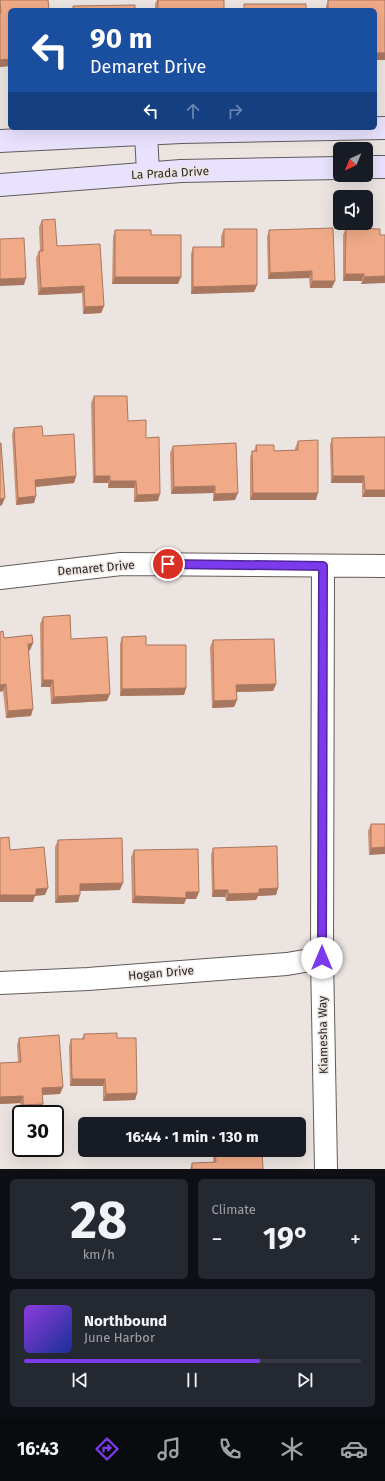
<!DOCTYPE html>
<html lang="en">
<head>
<meta charset="utf-8">
<style>
	:root { --surface:#171b24; --page:#242831; --text:#f1f3f6; --muted:#9ea1a6; --line:#363941; --accent:#7c3aed }
	body { margin:0; font-family:"Fira Sans",sans-serif; background:var(--page); color:var(--text); height:100vh; display:flex; flex-direction:column; font-size:15px; white-space:nowrap }
	* { box-sizing:border-box; margin:0 }
	p { font-size:13px; color:var(--muted) }
	.icon { flex:none; width:22px; height:22px; fill:none; stroke:currentColor; stroke-width:2; stroke-linecap:round; stroke-linejoin:round }
	.map { position:relative; height:1169px; overflow:hidden }
	.sheet { display:flex; flex-direction:column; gap:10px; padding:10px; background:#0d0f14; flex:1 }
	.sheet>* { flex:none }
	.guide { position:absolute; left:8px; top:8px; width:369px; height:122px; border-radius:6px; box-shadow:0 4px 16px #0002; background:#1a4fa0; color:#fff; overflow:hidden }
	.needle { width:26px; rotate:224deg }
	.buttons { position:absolute; left:333px; top:142px; display:grid; gap:8px }
	.buttons a { display:grid; place-items:center; width:40px; height:40px; border-radius:6px; background:var(--surface); box-shadow:0 4px 16px #0002; font-size:20px }
	.speed { position:absolute; left:12px; top:1105px; display:flex; gap:8px; font-size:20px; font-weight:700; text-align:center }
	.speed>* { display:grid; place-content:center; width:52px; height:52px; border-radius:50%; background:var(--surface); box-shadow:0 4px 16px #0002; line-height:1 }
	.speed .limit { border:2px solid #111; border-radius:6px; background:#fff; color:#111 }
	.pin { position:absolute; display:grid; place-items:center; width:34px; height:34px; color:#fff; margin:-17px; border:2px solid #fff; border-radius:50%; box-shadow:0 1px 4px #0007 }
	.me { position:absolute; width:44px; margin:-22px; rotate:0deg; stroke-linejoin:round; filter:drop-shadow(0 0 3px #0008) }
	.turn { display:flex; align-items:center; gap:14px; height:84px; padding:0 16px; font-size:18px }
	.turn .icon { width:52px; height:52px; stroke-width:2.5 }
	.turn b { display:block; font-size:28px; line-height:34px }
	.lanes { display:flex; align-items:center; height:38px; padding:0 16px; background:#0003; justify-content:center; gap:20px; direction:ltr }
	.lanes .off { opacity:.35 }
	.big { font-size:30px; font-weight:700; line-height:1.1 }
	.sheet .tile { flex:1; display:flex; flex-direction:column; justify-content:center; gap:6px; min-width:0; padding:0 14px; border-radius:6px; background:var(--page) }
	.sheet .dial { align-items:center; gap:0 }
	.dial b { font-size:52px; line-height:1 }
	.song { display:flex; align-items:center; gap:12px }
	.cover { width:48px; height:48px; border-radius:6px; background:linear-gradient(135deg,hsl(270 70% 55%),hsl(230 70% 35%)) }
	.played { height:4px; border-radius:2px; background:linear-gradient(90deg,var(--accent) 70%,var(--line) 70%) }
	.keys { display:flex; justify-content:space-around; direction:ltr }
	.heat { display:flex; justify-content:space-between; align-items:center; font-size:22px; direction:ltr }
	.sheet .tiles { flex:1; display:grid; gap:10px; grid-template-columns:1fr 1fr }
	.tile:last-child { grid-column:span 2 }
	.trip { position:absolute; left:78px; top:1117px; width:228px; height:40px; border-radius:6px; background:var(--surface); box-shadow:0 4px 16px #0002; font-weight:700; line-height:40px; text-align:center }
	.tabs { display:flex; height:64px; justify-content:space-around; align-items:center; background:#090b0e; color:var(--muted) }
	.tabs .icon { width:28px; height:28px }
	.tabs .selected { color:var(--accent) }
	.tabs b { font-size:18px; color:var(--text) }
	.map>svg:first-child { display:block }
</style>
</head>
<body>
<div class="map">
<svg width="385" height="1169" viewBox="0 0 385 1169">
	<rect width="100%" height="100%" fill="#ece4e1"/>
	<g fill="none" stroke-linecap="round" stroke-linejoin="round">
		<defs>
			<path id="minor" d="M323,566L322,958L326,1169
				M0,578L121,564L385,566
				M0,983L88,979L287,964L322,958"/>
			<path id="secondary" d="M146,133L148,173
				M0,141L181,132L385,128
				M366,167H385
				M0,185L181,171L340,168"/>
		</defs>
		<use href="#minor" stroke="#625c59" stroke-width="24"/>
		<use href="#secondary" stroke="#625c59" stroke-width="24"/>
		<use href="#minor" stroke="#fff" stroke-width="22"/>
		<use href="#secondary" stroke="#e9e2fe" stroke-width="22"/>
	</g>
	<path fill="#ce9275" d="M0,0H48L10,10V66L0,67Z
		M157,0H224V10H155V4Z
		M328,0H385V60H375V10H326V7Z
		M42,220L57,246L104,306L101,313L83,314L82,293L38,295L36,258L39,251H40L39,227Z
		M346,228L380,235L361,284L362,281H343V235Z
		M224,229L257,285L254,292L191,294V254L193,247H221V236Z
		M115,230L151,235L178,284H112L113,237Z
		M269,230L332,288H310L309,278L268,279L267,237Z
		M94,396L128,421L146,438L158,501L134,502V488H108V483H93L91,403Z
		M14,428L76,476L74,483L36,487L34,503L16,505L12,434Z
		M385,437L362,497V483H331L330,445L332,438Z
		M298,441L316,500H250V458L252,451H254L256,445L274,451L295,450V448Z
		M173,446L235,500L213,501V493L171,494L170,453Z
		M43,617L71,639L107,701L51,704L50,687H41L40,624Z
		M122,637L146,645L186,688L184,695L120,696V644Z
		M4,638L33,643L30,650L28,651L31,716L6,718L3,691Z
		M213,640L276,684L273,691L236,692L237,700L234,707L212,708L210,647Z
		M371,824H385L369,855L368,831Z
		M58,840L120,890L80,891L78,902L55,903V847Z
		M213,848L278,888L276,895L258,896L256,900L226,901L225,897H212L211,855Z
		M134,850L199,892L196,899H186L184,904L132,903L131,857Z
		M84,1034L117,1038L137,1093L135,1100L103,1101V1086H70L69,1046L71,1039H82Z
		M19,1038L63,1087L60,1094L42,1095L40,1111L21,1112L20,1103L0,1104V1063L18,1062L17,1045Z
		M213,1150H262L263,1169H190L192,1163L213,1162Z"/>
	<path fill="#a8775f" d="M375,53H385V60H375Z
		M10,59V66L0,67V60Z
		M312,271L309,278L268,279L270,273Z
		M345,274H364L362,281H343Z
		M385,276V283L361,284L364,277Z
		M115,277H181L178,284H112Z
		M26,278L24,285L0,286V279Z
		M312,281H335L332,288H310Z
		M257,285L254,292L191,294L193,287Z
		M84,286L82,293L38,295L41,288Z
		M104,306L101,313L83,314L85,307Z
		M76,476L74,483L33,487L35,480Z
		M95,476H110L108,483H93Z
		M333,476H364L362,483H331Z
		M110,481H136L134,488H108Z
		M215,486L213,493L171,494L174,487Z
		M365,490H385V497H362Z
		M238,493L235,500L213,501L215,494Z
		M253,493H318L316,500H250Z
		M160,494L158,501L134,502L137,495Z
		M36,496L34,503L16,505L18,498Z
		M5,498L2,505L0,506V499Z
		M33,643L30,650L25,651L28,644Z
		M43,680H53L50,687H41Z
		M6,684L3,691L0,692V685Z
		M276,684L273,691L234,692L236,685Z
		M186,688L184,695L120,696L122,689Z
		M110,694L107,701L51,704L54,697Z
		M237,700L234,707L212,708L214,701Z
		M33,709L31,716L6,718L8,711Z
		M385,847V854L369,855L371,848Z
		M123,883L120,890L77,891L80,884Z
		M48,888L45,895L35,896L33,902H0V895L36,889Z
		M278,888L276,895L258,896L256,900L226,901L228,894L259,889Z
		M214,890H228L225,897H212Z
		M186,892H199L196,899H186L184,904L132,903L135,896Z
		M80,895L78,902L55,903L58,896Z
		M72,1079H105L103,1086H70Z
		M63,1087L60,1094L39,1095L42,1088Z
		M137,1093L135,1100L103,1101L106,1094Z
		M23,1096L20,1103L0,1104V1097Z
		M43,1104L40,1111L21,1112L23,1105Z"/>
	<path fill="#f0aa88" stroke="#a8775f" d="M0,0H48L49,10H10V59L0,60V14L1,13Z
		M158,0H224V10H158Z
		M328,0H385V53H375V10H328Z
		M244,4H306V10H244Z
		M135,5V10H73V6Z
		M55,219L57,246L100,244L104,306L85,307L84,286L41,288L39,251H43L42,220Z
		M333,228L335,281H312V271L270,273L269,230Z
		M346,228L380,229V235H385V276L364,277V274H345Z
		M224,229H257V285L193,287V247H224Z
		M115,230H151V235H181V277H115Z
		M24,238L26,278L0,279V239Z
		M94,396H127L128,421L146,420V438L159,437L160,494L137,495L136,481H110V476H95Z
		M42,426L43,436L74,434L76,476L35,480L36,496L18,498L14,428Z
		M385,437V490H365L364,476H333L332,438Z
		M318,440V493H253L252,451H257L256,445H274V451L298,450V441Z
		M0,443H1L5,498L0,499Z
		M236,443L238,493L215,494V486L174,487L173,446Z
		M70,615L71,639L107,637L110,694L54,697L53,680H43V617Z
		M3,631L4,638L32,635L33,643L28,644L33,709L8,711L6,684L0,685V632Z
		M146,636V645H186V688L122,689V637Z
		M274,639L276,684L236,685L237,700L214,701L213,640Z
		M371,824H385V847L371,848Z
		M9,837L10,850L44,847L48,888L36,889V895H0V838Z
		M122,838L123,883L80,884V895L58,896V840Z
		M277,846L278,888L259,889V893L228,894V890H214L213,848Z
		M198,849L199,892H186V898L135,896L134,850Z
		M117,1033V1038H136L137,1093L106,1094L105,1079H72L71,1039H84V1034Z
		M59,1035L63,1087L42,1088L43,1104L23,1105V1096L0,1097V1063L21,1062L19,1038Z
		M215,1150H262L263,1169H192V1163L216,1162Z"/>
	<g fill="none" stroke-linecap="round" stroke-linejoin="round">
		<defs>
			<path id="route" d="M168,564L323,566L322,958"/>
		</defs>
		<use href="#route" stroke="#51269a" stroke-width="10"/>
		<use href="#route" stroke="#7c3aed" stroke-width="7"/>
	</g>
	<g text-anchor="middle" dominant-baseline="central" stroke-width="3" stroke-linejoin="round" paint-order="stroke">
		<g font-size="12" fill="#2c2a28" stroke="#ece4e1">
			<text transform="translate(170 173) rotate(-3)">La Prada Drive</text>
			<text transform="translate(96 568) rotate(-5)">Demaret Drive</text>
			<text transform="translate(161 973) rotate(-5)">Hogan Drive</text>
			<text transform="translate(323 1035) rotate(-91)">Kiamesha Way</text>
		</g>
	</g>
</svg>
<div class="buttons">
<a><svg class="needle" viewBox="-14 -14 28 28"><path d="M0-13l5 13h-10z" fill="#e53935"/><path d="M0 13l5-13h-10z" fill="#9ea1a6"/></svg></a>
<a><svg class="icon" aria-label="sound" viewBox="0 0 24 24"><path d="M4 9h4l5-4v14l-5-4H4zM17 9q2 3 0 6"/></svg></a>
</div>
<div class="speed"><div class="limit">30</div></div>
<div class="pin" style="left:168px;top:564px;background:#d93025"><svg class="icon" aria-label="arrive" viewBox="0 0 24 24"><path d="M6 21V4h12l-3 4 3 4H6"/></svg></div>
<svg class="me" style="left:322px;top:958px" viewBox="-20 -20 40 40"><circle r="19" fill="#fff"/><path d="M0-13L10 11 0 6-10 11z" fill="#7c3aed"/></svg>
<div class="trip">16:44 · 1 min · 130 m</div>
<div class="guide">
<div class="turn"><svg class="icon" aria-label="left" viewBox="0 0 24 24"><path d="M17 20v-9H6M10 6l-5 5 5 5"/></svg><div><b>90 m</b>Demaret Drive</div></div>
<div class="lanes"><svg class="icon" aria-label="left" viewBox="0 0 24 24"><path d="M17 20v-9H6M10 6l-5 5 5 5"/></svg><svg class="icon off" aria-label="ahead" viewBox="0 0 24 24"><path d="M12 20V5M6 11l6-6 6 6"/></svg><svg class="icon off" aria-label="right" viewBox="0 0 24 24"><path d="M7 20v-9h11M14 6l5 5-5 5"/></svg></div>
</div>
</div>
<section class="sheet">
<div class="tiles">
<div class="tile dial"><b>28</b><p>km/h</p></div>
<div class="tile"><p>Climate</p>
<div class="heat"><a>−</a><b class="big">19°</b><a>+</a></div>
</div>
<div class="tile">
<div class="song"><i class="cover"></i><div><b>Northbound</b><p>June Harbor</p></div></div>
<div class="played"></div>
<div class="keys"><svg class="icon" aria-label="previous" viewBox="0 0 24 24"><path d="M18 5L8 12l10 7zM5 5v14"/></svg><svg class="icon" aria-label="pause" viewBox="0 0 24 24"><path d="M8 5v14M16 5v14"/></svg><svg class="icon" aria-label="next" viewBox="0 0 24 24"><path d="M6 5l10 7-10 7zM19 5v14"/></svg></div>
</div>
</div>
</section>
<nav class="tabs">
<b>16:43</b>
<svg class="icon selected" aria-label="directions" viewBox="0 0 24 24"><path d="M12 3l9 9-9 9-9-9zM9 14v-3h6M13 9l2 2-2 2"/></svg>
<svg class="icon" aria-label="music" viewBox="0 0 24 24"><path d="M9 18V5l10-2v13"/><circle cx="6" cy="18" r="3"/><circle cx="16" cy="16" r="3"/></svg>
<svg class="icon" aria-label="phone" viewBox="0 0 24 24"><path d="M5 4h4l2 5-3 2q2 4 5 5l2-3 5 2v4C11 20 4 13 5 4z"/></svg>
<svg class="icon" aria-label="climate" viewBox="0 0 24 24"><path d="M12 3v18M4 7l16 10M4 17L20 7"/></svg>
<svg class="icon" aria-label="car" viewBox="0 0 24 24"><path d="M5 17H2v-5l4-1 3-4h7l3 4 3 1v5h-3M9 17h6M6 11h13"/><circle cx="7" cy="17" r="2"/><circle cx="17" cy="17" r="2"/></svg>
</nav>
</body>
</html>
